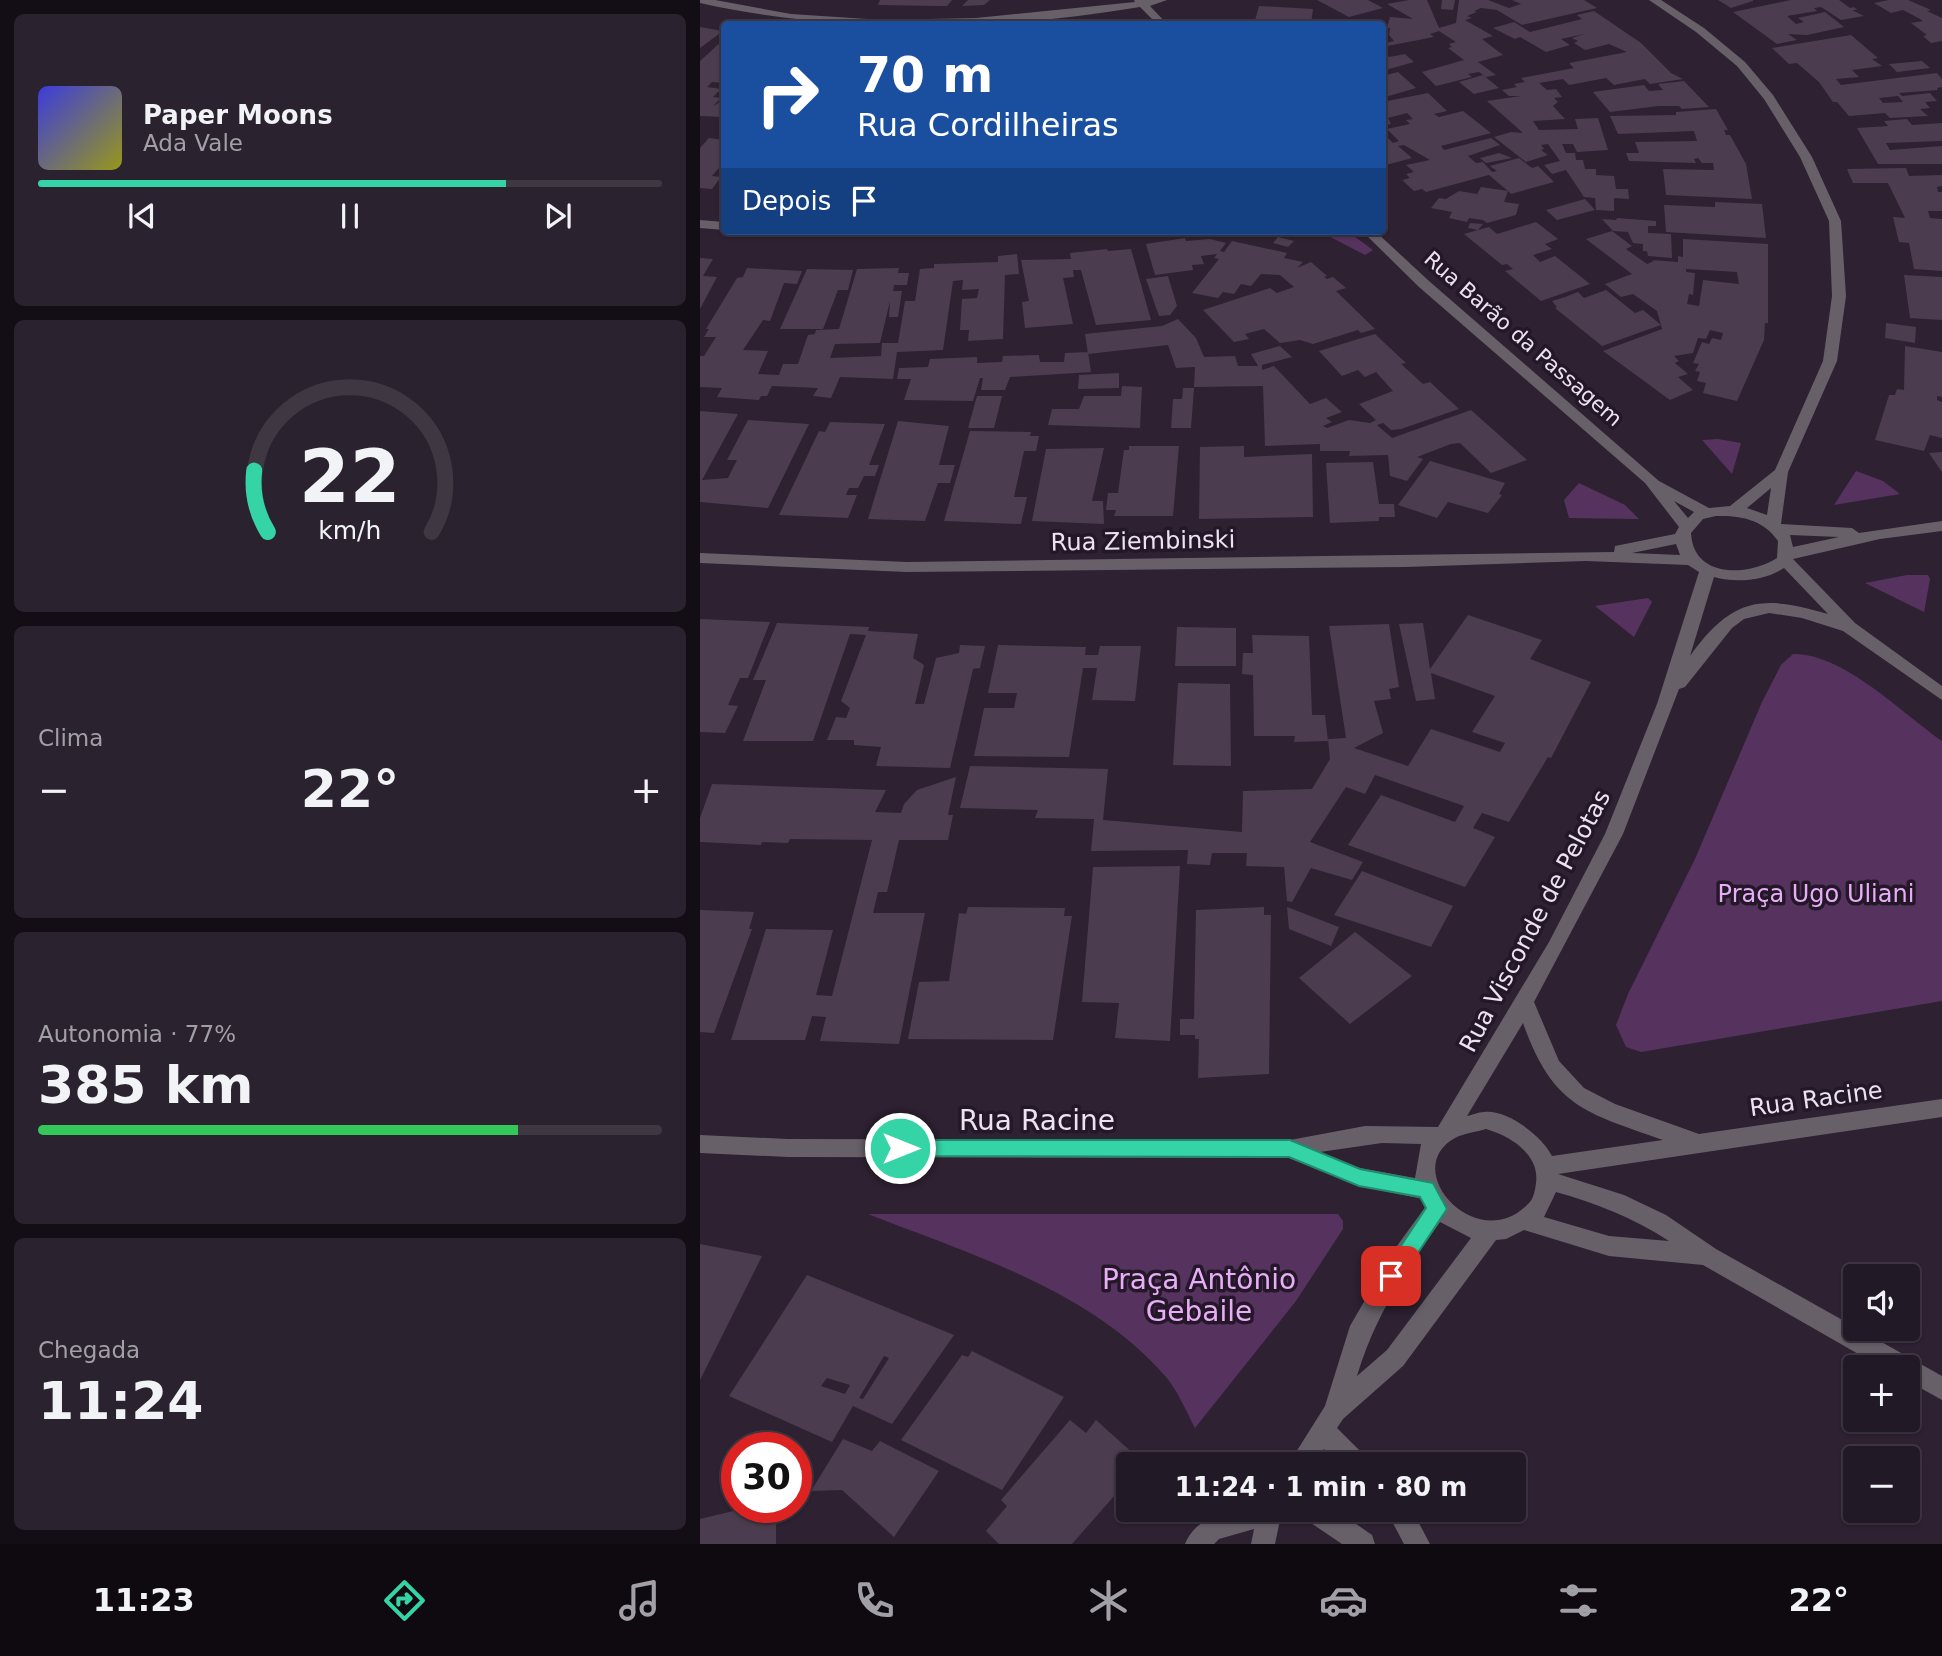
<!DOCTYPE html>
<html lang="pt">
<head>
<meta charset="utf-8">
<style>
	:root { --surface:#221926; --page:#2a222e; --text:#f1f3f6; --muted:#a2a0a7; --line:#3f3843; --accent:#35d4a7 }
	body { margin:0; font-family:"DejaVu Sans",sans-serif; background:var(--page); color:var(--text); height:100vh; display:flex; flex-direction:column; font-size:26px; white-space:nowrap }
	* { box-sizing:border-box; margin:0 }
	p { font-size:23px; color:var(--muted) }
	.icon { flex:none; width:38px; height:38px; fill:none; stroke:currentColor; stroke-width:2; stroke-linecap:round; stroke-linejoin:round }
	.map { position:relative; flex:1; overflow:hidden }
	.drawer { display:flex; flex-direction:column; gap:14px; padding:14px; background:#130e15; width:700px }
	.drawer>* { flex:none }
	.hud { position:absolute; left:21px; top:21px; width:665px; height:214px; border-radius:7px; box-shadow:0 2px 5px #0004,0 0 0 2px var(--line); background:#1a4fa0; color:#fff; overflow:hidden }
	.controls { position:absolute; left:1143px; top:1264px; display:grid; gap:14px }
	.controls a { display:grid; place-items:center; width:77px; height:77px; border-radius:7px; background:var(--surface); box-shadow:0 2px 5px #0004,0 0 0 2px var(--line); font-size:35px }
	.speed { position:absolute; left:21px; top:1432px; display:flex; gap:14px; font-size:35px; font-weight:700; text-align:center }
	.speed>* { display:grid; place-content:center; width:91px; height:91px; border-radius:50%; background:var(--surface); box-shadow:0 2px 5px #0004,0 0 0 2px var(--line); line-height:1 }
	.speed .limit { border:10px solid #d22; background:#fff; color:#111 }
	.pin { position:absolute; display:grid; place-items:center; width:60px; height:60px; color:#fff; margin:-30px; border-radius:14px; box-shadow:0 4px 10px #0006 }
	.me { position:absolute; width:77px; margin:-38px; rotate:90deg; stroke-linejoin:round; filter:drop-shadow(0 0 5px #0008) }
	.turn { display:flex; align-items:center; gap:24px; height:147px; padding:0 21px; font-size:32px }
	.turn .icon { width:91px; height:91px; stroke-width:2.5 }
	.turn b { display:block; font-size:49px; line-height:60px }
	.then { display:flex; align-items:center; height:66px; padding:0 21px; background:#0003; gap:14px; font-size:26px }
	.big { font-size:52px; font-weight:700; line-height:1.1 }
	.drawer .widget { flex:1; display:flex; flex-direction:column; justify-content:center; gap:10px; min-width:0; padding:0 24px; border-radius:10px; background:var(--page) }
	.drawer .dial { align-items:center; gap:0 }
	.dial svg { height:182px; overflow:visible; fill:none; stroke:var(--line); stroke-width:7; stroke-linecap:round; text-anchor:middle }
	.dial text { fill:var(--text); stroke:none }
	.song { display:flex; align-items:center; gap:21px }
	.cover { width:84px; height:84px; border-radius:10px; background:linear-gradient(135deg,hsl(240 70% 55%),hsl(60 70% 35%)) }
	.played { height:7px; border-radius:4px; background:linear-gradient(90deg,var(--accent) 75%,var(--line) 75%) }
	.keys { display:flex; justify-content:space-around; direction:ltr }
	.heat { display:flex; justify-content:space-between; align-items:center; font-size:38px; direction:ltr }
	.charge { height:10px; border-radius:5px; background:linear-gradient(90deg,#34c759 77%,var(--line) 0) }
	.trip { position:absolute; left:416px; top:1452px; width:410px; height:70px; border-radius:7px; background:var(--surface); box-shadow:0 2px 5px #0004,0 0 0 2px var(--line); font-weight:700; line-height:70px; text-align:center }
	.menu { display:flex; height:112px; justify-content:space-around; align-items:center; background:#0e0a0f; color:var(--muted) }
	.menu .icon { width:49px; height:49px }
	.menu .selected { color:var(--accent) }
	.menu b { font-size:32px; color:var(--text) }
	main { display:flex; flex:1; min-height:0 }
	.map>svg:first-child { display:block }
</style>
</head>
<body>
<main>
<section class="drawer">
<div class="widget">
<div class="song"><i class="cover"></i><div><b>Paper Moons</b><p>Ada Vale</p></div></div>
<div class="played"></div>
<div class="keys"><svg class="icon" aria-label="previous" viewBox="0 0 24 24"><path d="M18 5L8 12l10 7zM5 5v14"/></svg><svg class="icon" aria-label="pause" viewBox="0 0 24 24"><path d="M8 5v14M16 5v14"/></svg><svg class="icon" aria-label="next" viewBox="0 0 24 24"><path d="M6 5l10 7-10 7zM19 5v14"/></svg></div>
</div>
<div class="widget dial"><svg viewBox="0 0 100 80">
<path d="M14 69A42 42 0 1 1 86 69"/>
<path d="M14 69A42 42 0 0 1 8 42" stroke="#35d4a7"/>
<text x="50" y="56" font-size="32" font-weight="700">22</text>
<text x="50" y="72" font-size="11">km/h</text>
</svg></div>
<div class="widget"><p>Clima</p>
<div class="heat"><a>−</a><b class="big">22°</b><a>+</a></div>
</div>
<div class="widget"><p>Autonomia · 77%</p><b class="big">385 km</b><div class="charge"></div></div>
<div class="widget"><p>Chegada</p><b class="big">11:24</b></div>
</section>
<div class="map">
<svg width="1242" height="1544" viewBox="0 0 1242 1544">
	<rect width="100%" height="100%" fill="#2e2132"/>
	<path fill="#56335f" d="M619,231H647L673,250L665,255Z
		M1018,439L1041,443L1032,474L1002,440Z
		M1156,471L1183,481L1200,494L1134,505Z
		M879,483L925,505L939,519L869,518L864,500Z
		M1207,575H1228L1230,579L1224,612L1165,583Z
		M948,598L952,602L934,637L895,606Z
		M1093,654C1143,653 1202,713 1242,741V1001L941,1052L926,1047L916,1025L928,994L995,859L1062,702L1081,665Z
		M168,1214H638L643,1221V1229L596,1301L495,1428C486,1411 478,1391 466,1377C391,1290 272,1255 168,1214Z"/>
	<path fill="#4b3d4f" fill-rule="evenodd" d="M180,0H252L247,6H237L178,5Z
		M268,0H290L284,5L262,6Z
		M617,0H668L683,8L649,17Z
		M709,0H727L739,28L756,23L759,0H788L809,8L821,4L812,0H884L897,8L822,25L797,10L781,8L774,11L777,12L767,16L772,18L765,20L793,36L782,39L803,55L778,62L796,75L786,77L779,72L768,74L772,77L736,86L722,72L764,60L748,48L752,47L749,44L756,42L739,31L730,34L734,37L682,47V44L694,41L689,35L690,28H687L690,17L713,19L687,4Z
		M742,0H755L753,10L741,9Z
		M1018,0H1053V1L1031,8Z
		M1091,0H1139L1150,8L1154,7L1157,10H1152L1164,16L1141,20L1121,7L1114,8L1117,11L1087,16L1096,24L1104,22L1098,18L1125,12L1144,27L1107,35L1088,34L1097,40L1077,44L1033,12Z
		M1189,0H1208L1231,10L1227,11L1242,18V41L1231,43L1223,36L1227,35L1211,23L1223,21L1220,19L1203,10L1191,13L1174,3Z
		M559,6L613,9L611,24H554Z
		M894,11L941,43L971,73L983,79L950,84L945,79L914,85L906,78L869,85L863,79L839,83L847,90L856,89L862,97L854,98L858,102L853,106L865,119L833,121L839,130L878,129L875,119L898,118L908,150L877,152L873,144H862L866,153H875L876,160H883L885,169H896V175L914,176L916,189H928L929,199L914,198V211L896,210L895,198L884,197L866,170L852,174L844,165L860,161L848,144L841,145L844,149L841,150L848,155L826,162L794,137L811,132L823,133L787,101L821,96H809L802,90L817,87L814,84L825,82L821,78L874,68L869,63L927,52L909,44L885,50L874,43L878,41L872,38L884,34L861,39L870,45L846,52L820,37L815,39L793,28L814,22L830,32L882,19L877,15Z
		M0,27L23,31L0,48Z
		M1151,35L1178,58L1172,59L1182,66L1152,70L1159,77L1136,79L1141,85L1237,73L1242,79V87L1237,88L1238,90L1199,93L1202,96L1230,93L1237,101L1225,102L1230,108L1220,109L1228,116L1190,118L1185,113L1149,116L1137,102H1133L1119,82L1097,63L1089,64L1072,48ZM1198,96L1203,102L1183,103L1179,98Z
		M24,39V83L12,82L7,87L21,89L13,97L21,98L13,106L24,100V117L0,116V61Z
		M682,51L689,57L705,54L714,62L682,71Z
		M1222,61L1230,68L1197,72L1189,64Z
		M698,72L716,88L682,98V76Z
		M783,75L799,88L774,94L759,82Z
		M984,81L1009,107L982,109L979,106H959L910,112L893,92L944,85L949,91L963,90L958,84Z
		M728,93L747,111L734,114L739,117L763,111L791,133L741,146L744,150L791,138L800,145L768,156L776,163L783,162L792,172L797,171L790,166L819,158L832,168L838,166L854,182L811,194L808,191L804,202L819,204L816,215L787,223L783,220L769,218L767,222L749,218L752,212L731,208L739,198L746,199L759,191L777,194L781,187L808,191L789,175L726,192L722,189L714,191L702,180L710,178L706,174L714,172L706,165L730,160L704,145L698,146L712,158L686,165L682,162V132L693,143L699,141L687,129L710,124L706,120L713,119L707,113L688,118L691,124L682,126V102Z
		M1016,109L1028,130H1024L1026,135H1030L1046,164L1052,199L966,195L963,169L1014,170L1013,163H1002L998,158L994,159L996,163L929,161L926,153H939L935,142L997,141L994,131L918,134L910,116L976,115V112Z
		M1207,119L1212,125L1242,123V141L1186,143L1190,150L1242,146V164H1178L1157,128L1188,126L1184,121Z
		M9,138L24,140V162L12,176L21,177L12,189L0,188V148Z
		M799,153L812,158L786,163L780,158Z
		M1206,168L1209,176L1242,175V186L1237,187L1238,192H1242V211H1228L1230,218L1242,219V271L1214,269L1209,243L1199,242L1193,217L1205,218L1188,183H1153L1147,169Z
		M885,199L895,210L857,220L846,210Z
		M1015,202L1062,204L1066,238L966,232L964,205L1015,207Z
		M917,218L956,221V226H948V233L971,234L972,258L948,256L947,251H943V244L933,243L928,232L913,231L902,219L916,220Z
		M836,222L858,239L845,244L852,249L833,255L840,262L855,256L890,284L841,301L805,271L813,269L807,264L802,265L764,234L778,230L768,228L770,223L783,224L778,230L789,227L797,234Z
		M912,231L932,246L926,249L947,264L954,261L951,260L978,262V256L983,257V239L1068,244V323H1065L1064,340L1037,401L1003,393L1006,383L997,381L1000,372L995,371L999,364L993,363L1002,342L1009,344L1012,338L1021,340L1023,333L1010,330L1006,339L998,338L993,353L974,356L979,361L975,363L988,374L978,377L993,390L970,400L903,351L962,329L961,325L902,346L855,308L857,307L852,301L865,297L878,292L884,298L906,290L935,313L943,310L961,325L957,311L933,294L921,297L905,284L932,274L886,239ZM986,269L1037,272L1039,284L1003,280L999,306L987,304L989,294L993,295L995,273L986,272Z
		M578,237L594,241L588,247L573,243Z
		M485,238L486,241L510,239L526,243L520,251L524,252L532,241L587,253L584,258L603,262L597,268L611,262L627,276L624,277L627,279L633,277L646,288L636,291L675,329L661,333L658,330L613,344L600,340L580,343L564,329L545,334L549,339L534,342L503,310L570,288L577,293L594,287L580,275L561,274L551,286L541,284L534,294L523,292L518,298L492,293L519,259L514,258L517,254L501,256L504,264L492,265L493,270L455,275L446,244Z
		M407,249L408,251L431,249L451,320L396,325L381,270H373L374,277L363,278L373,324L325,328L322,302L329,301L321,260L371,259L370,253Z
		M317,254L319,274L305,275L303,339L268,341L269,330H260L262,299L277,298L279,289L262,290L263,280L253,281L243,350L197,352L193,379L140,377L131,398L113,396L118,388L72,386L67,396H61L59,400L17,397L22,388L0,387V356H4L16,337H4L9,329H6L37,278L43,277L47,268L102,271L97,284L84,283L70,321L63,320L43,350L68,351L58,374L79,375L83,364H98L108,335L115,334L116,330L139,329L157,269L199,268L198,273H209L207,285H194L193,291H202L198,317H189L190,301L180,343L135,344L130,358L181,356L182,343H198L205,301H215L220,269L234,268V264L298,262V256Z
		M0,258L13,259L3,276L17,277L0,309Z
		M107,269L153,270L148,290H138L123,329H80Z
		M1204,275L1242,277V320L1210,318Z
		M468,276L477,306L470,315L459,316L446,279Z
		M478,319L496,338L504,357L535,356L538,366H558L551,354L580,346L592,357L562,365V370L574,366L610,404L626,398L642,412L626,418L632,422L623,426L627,428L649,420L670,423L676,420L659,404L693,391L676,372L665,377L658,370L642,376L619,351L675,334L706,363L701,364L723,384L730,382L759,409L701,429L691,430L683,423L677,425L692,438L771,410L827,460L791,473L760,443L751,444L717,457L723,459L707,481L690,476L688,455L649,456L650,451H620V444L565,446L563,386L494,387L495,367L476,368L468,345L388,354L385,334L462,326Z
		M1186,323L1216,327L1215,343L1185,338Z
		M1205,346L1242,352V397L1237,396V400L1242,402V438L1230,435L1224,451L1175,440L1189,395H1195L1197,389L1204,390Z
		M388,352L391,372L310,377L305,390H281L283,378H280L273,401L204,400L211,379H197L199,368L228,367L230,359L277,357V363L302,362L303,356L339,355L340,362H364L365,353Z
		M419,373V388L378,389L379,375Z
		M422,386L442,387L440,428L348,425L352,409H379L384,396H421Z
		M483,388H494L491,428H471L473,399H482Z
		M277,396H302L294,428H268Z
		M0,411L38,414L2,480L28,478L37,460H27L48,420L109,424L68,508L0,502Z
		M198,421L249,426L239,465H255L250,483H238L225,521L168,519Z
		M130,422L185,424L169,465H179L175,476H164L158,488H149L146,495H157L148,518L79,515L119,431L125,432Z
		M270,431L331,432L330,436H339L336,451H324L314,497H327L321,524L244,521Z
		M429,446H479L473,516H414L416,510H406L408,493H418L424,450H429Z
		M544,446V457L612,454L613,517L499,519L500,447Z
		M404,448L392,501H403L404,524L332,521L346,449Z
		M1242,452V472L1229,453Z
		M730,461L805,483L799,494L802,495L788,513L748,502L737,518L698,505Z
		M673,462L679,504H694L695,517H679V521L630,523L626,463Z
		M768,615L842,640L830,659L891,682L851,758L848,757L809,822L782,813L773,828L795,837L765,887L648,845L681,795L755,822L764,806L675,775L665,794L646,787L610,842L663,862L652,880L611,868L592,902L587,901L584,867L546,866L547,853H512L510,865L487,864L488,850L391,851L394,819L335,818L338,810L260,808L270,766L408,769L403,820L542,832L543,791L612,789L630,759L628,739L646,738L629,626L689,624L699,687L689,689L691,699L674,701L683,733L654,748L708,766L731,729L800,752L805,743L772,732L795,696L731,673L735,699L716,701L699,624L723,623L730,669Z
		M0,619L70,622L48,678H40L28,705L38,706L25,733L0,732Z
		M77,623L169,627L168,631L218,634L213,658L224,665L215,704H224L236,658L259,653L260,645L285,646L280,668L273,669L250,768L176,766L181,747L154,745V740H127L136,717L146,718L150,708L141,701L166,635L150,634L113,741H43L66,680H53Z
		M477,627L536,628V666H475Z
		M552,635L609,636L612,715H625L628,741L594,742L595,736H554L553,675L542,674L543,653H553Z
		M298,645L386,647L385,655H398L400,646H441L435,701L392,700L397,668H383L369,757L274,756L284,708H314L317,693H288Z
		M478,683L530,684L531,766L473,765Z
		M256,777L248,815H253L248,840H199L187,892H178L173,913H225L199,1044L120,1041L126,1017L112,1016L105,1040H31L66,929L133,930L116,995L132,996L172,840L90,839L88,843L62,842L61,845L0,842V818L12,784L186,790L175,812L201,813L204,804L217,790Z
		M480,866L470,1041L415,1038L419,1003L382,1002L393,867Z
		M662,871L753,906L731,947L634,915Z
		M268,907L365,908L364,916H372L353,1040L208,1039L219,982L249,981L259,913L266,914Z
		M564,907V915H571L569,1074L498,1078L499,1039H495V1035H480V1019H494L496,910Z
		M587,907L639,927L631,946L589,929Z
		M0,910L54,912L49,929H52L14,1033L0,1032Z
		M655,932L712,976L650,1024L599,978Z
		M0,1244L62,1256L0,1380Z
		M107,1275L254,1335L192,1424L153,1406L132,1442L29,1396ZM184,1356L189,1358L163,1399L159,1398ZM127,1378L150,1385L145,1394L121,1386Z
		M272,1351L364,1397L302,1490L201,1440L262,1355L268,1357Z
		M370,1420L386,1433L396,1420L436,1456L446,1460L441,1465H429V1479L372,1544H299L286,1531L307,1506L301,1500Z
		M143,1439L172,1451L180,1441L239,1471L194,1537L142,1490L111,1491Z
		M50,1507H76V1544H0V1519Z"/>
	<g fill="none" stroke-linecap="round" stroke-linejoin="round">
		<path fill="#676069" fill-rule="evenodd" d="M0,0H15L91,14L183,20L276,18L435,2L434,0H467L450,6L467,24H457L440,7C295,31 144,35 0,3Z
			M949,0H961L1004,28L1045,62L1073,95L1112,157L1141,221L1146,296L1137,361L1088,472L1081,524L1152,528L1159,533L1242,521V531L1180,539L1093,559L1155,623L1242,686V700L1143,631L1102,618L1069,613L1044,619L1032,628L985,687L979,689L923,834L834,1002L859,1061L884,1088L915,1104L999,1134L1242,1099V1117L858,1174L924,1195L966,1215L1016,1249L1242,1376V1400L1208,1381V1367H1181L1003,1265L909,1256L824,1230L806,1239L796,1240L703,1366L643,1419L637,1428L666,1457L670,1465H641L624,1449L614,1465H588L625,1406L650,1326L694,1250L726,1206L723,1199L659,1186L589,1158L88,1157L0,1153V1135L88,1139L590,1140L665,1126L738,1127L849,942L905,834L957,704L999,572L988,565L886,561L705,567L207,572L0,563V553L207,562L914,552L915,546L975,534L979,527L945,483L719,287L662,231H675L729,281L959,481L1009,508L1030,506L1075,470L1123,361L1132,296L1129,221L1100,157L1064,99L1037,66L996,32ZM1071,488L1067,515L1047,508ZM974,501L994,512L988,518ZM1016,516C1041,515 1064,520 1078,541L1077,558C1047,577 993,578 991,533L1003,519ZM1090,535L1139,537L1093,547ZM976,544L980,555L932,553ZM1084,568L1128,614C1061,594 1032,598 990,656L1014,577C1036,583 1064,581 1084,568ZM823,1023C853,1107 884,1112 963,1140L852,1156C842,1136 807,1109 784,1112C778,1112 773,1115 767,1116ZM786,1129C810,1136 840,1154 836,1183C835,1190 834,1198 829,1203C777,1258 698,1169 755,1138C764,1133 777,1132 786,1129ZM682,1143L721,1144L715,1178L660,1168L620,1152ZM856,1192C895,1203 934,1218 969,1241L909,1236L844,1217ZM740,1222L771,1238L687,1350L657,1376C674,1318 705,1271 740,1222Z
			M0,220L24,222V230L0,228Z
			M535,1510H582L575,1544H551L554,1529L519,1539L514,1544H485C494,1522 513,1516 535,1510Z
			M602,1510H636L672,1535L675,1544H642L605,1519Z
			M686,1510H712L730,1544H704Z"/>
	</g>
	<path fill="#35d4a7" stroke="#228a6d" stroke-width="2" d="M200,1140H590L660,1169L733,1183L747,1209L698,1283L691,1286L684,1283L681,1276L726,1208L720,1197L659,1186L589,1157L200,1156L193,1154L190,1148L193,1142Z"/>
	<g text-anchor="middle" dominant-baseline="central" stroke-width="7" stroke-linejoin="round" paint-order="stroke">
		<g font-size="21" fill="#ece3ef" stroke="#241828">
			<text transform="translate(823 339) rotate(41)">Rua Barão da Passagem</text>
		</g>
		<g font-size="24" fill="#ece3ef" stroke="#241828">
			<text transform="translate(443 541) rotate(-1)">Rua Ziembinski</text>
			<text transform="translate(835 921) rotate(-62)">Rua Visconde de Pelotas</text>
			<text transform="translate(1116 1099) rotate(-8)">Rua Racine</text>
		</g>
		<g font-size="24" fill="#e7adf7" stroke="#241828">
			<text x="1116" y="894">Praça Ugo Uliani</text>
		</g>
		<g font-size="28" fill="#ece3ef" stroke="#241828">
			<text x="337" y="1120">Rua Racine</text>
		</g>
		<g font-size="28" fill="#e7adf7" stroke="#241828">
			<text x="499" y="1279">Praça Antônio<tspan x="499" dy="32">Gebaile</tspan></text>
		</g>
	</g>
</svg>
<div class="controls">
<a><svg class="icon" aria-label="sound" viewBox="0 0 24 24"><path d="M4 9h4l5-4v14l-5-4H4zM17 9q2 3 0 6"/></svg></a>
<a>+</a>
<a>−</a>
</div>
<div class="speed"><div class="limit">30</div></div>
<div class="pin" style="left:691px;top:1276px;background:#d93025"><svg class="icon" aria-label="arrive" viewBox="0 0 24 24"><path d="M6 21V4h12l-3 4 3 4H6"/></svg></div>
<svg class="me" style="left:200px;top:1148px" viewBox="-20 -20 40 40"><circle r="17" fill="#35d4a7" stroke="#fff" stroke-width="3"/><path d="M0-11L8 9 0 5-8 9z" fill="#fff"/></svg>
<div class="trip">11:24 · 1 min · 80 m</div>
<div class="hud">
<div class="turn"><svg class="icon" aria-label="right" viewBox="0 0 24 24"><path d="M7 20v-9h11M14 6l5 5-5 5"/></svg><div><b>70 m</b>Rua Cordilheiras</div></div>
<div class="then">Depois<svg class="icon" aria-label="arrive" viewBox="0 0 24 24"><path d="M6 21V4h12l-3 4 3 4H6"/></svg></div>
</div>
</div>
</main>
<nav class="menu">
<b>11:23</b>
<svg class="icon selected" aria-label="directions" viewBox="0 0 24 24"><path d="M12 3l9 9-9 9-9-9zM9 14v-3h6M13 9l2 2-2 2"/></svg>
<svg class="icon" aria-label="music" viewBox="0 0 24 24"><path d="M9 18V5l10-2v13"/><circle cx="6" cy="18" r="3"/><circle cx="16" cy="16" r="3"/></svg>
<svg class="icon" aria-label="phone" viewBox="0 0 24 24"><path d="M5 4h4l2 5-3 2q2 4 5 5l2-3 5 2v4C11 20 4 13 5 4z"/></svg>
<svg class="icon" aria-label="climate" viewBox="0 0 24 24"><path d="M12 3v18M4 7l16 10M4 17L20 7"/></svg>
<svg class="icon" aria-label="car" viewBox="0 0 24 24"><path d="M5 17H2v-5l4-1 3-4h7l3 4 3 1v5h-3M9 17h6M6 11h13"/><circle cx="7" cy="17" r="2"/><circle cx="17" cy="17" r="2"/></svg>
<svg class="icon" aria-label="filters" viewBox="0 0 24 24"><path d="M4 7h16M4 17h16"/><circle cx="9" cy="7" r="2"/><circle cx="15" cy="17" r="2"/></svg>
<b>22°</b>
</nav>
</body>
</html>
